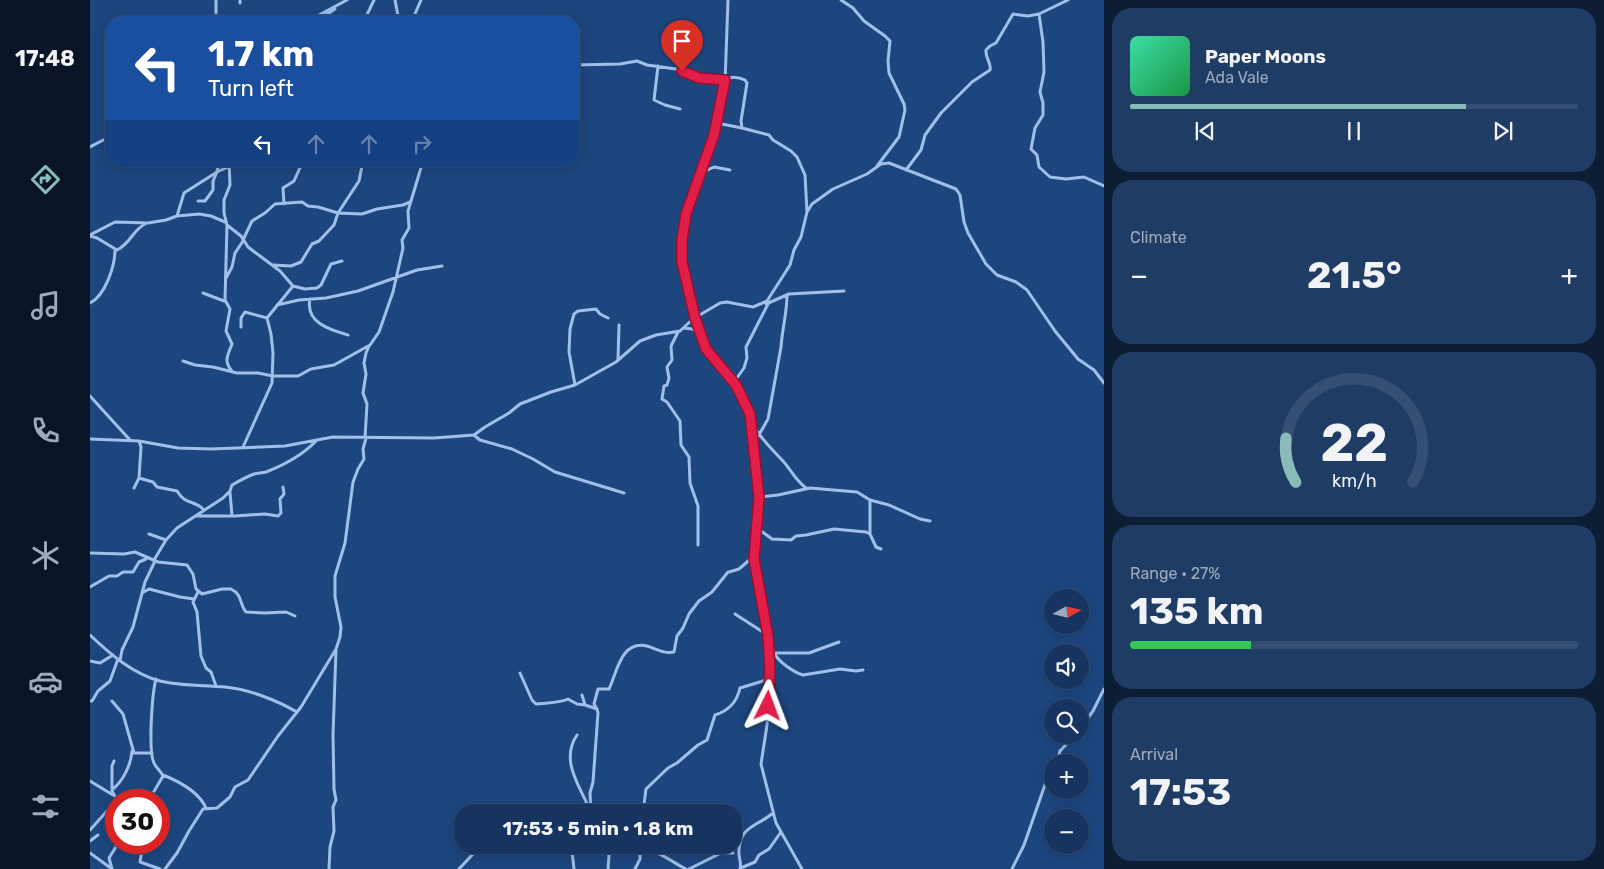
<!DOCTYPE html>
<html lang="en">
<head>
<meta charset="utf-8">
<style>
	:root { --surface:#16345f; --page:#1f3c65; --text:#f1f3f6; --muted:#9eaabd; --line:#354f74; --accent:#8bbbb9 }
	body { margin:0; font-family:Rubik,sans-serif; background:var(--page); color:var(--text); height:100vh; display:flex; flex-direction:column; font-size:19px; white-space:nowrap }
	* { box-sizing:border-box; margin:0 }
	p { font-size:16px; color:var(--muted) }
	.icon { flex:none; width:28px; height:28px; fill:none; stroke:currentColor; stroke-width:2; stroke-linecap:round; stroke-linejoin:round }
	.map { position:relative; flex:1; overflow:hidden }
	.drawer { display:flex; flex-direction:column; gap:8px; padding:8px; background:#0c1d34; width:500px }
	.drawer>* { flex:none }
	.guide { position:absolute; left:15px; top:15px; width:475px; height:152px; border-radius:20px; box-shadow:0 2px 12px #0003,0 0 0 1px var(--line); background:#1a4fa0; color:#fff; overflow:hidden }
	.needle { width:32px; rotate:82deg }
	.tools { position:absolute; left:954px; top:589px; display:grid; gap:10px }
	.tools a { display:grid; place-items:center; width:45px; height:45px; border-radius:50%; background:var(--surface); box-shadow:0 2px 12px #0003,0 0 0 1px var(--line); font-size:25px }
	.speed { position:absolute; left:15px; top:789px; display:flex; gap:10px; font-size:25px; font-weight:700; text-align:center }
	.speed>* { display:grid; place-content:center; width:65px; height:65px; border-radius:50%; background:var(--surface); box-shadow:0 2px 12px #0003,0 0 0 1px var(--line); line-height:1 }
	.speed .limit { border:8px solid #d22; background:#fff; color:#111 }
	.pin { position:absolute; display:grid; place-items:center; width:42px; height:42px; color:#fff; margin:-51px -21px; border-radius:50% 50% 50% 0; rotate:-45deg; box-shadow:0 0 5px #0007 }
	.pin .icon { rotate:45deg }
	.me { position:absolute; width:55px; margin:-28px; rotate:3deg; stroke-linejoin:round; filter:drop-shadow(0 0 4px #0008) }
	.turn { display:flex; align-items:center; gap:18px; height:105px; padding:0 20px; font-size:22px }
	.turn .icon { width:65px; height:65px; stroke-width:2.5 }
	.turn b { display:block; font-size:35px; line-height:42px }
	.lanes { display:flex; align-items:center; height:48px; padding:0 20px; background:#0003; justify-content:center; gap:25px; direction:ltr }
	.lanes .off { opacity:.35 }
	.big { font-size:38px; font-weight:700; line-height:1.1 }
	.drawer .card { flex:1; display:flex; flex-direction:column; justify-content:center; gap:8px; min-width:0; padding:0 18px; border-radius:20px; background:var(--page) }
	.drawer .dial { align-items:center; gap:0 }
	.dial svg { height:130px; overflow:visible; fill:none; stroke:var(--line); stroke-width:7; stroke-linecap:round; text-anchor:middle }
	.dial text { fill:var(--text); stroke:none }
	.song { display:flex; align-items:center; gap:15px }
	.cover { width:60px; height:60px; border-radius:8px; background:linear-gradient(135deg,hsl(160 70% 55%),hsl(140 70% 35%)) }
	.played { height:5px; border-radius:2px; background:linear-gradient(90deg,var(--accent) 75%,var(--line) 75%) }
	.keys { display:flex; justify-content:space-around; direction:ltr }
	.heat { display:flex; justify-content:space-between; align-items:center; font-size:28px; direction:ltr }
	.charge { height:8px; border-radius:4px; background:linear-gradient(90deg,#34c759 27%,var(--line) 0) }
	.trip { position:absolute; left:364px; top:804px; width:288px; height:50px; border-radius:20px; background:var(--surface); box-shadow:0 2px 12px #0003,0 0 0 1px var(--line); font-weight:700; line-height:50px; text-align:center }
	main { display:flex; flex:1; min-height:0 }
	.dock { display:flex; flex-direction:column; width:90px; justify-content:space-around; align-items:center; background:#091526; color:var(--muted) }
	.dock .icon { width:35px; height:35px }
	.dock .current { color:var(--accent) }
	.dock b { font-size:22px; color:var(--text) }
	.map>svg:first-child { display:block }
</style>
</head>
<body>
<main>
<nav class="dock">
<b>17:48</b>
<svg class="icon current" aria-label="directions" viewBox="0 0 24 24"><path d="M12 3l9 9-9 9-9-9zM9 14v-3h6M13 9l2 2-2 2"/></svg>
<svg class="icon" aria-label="music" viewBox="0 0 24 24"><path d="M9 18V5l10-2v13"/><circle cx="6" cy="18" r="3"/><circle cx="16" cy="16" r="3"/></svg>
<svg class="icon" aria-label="phone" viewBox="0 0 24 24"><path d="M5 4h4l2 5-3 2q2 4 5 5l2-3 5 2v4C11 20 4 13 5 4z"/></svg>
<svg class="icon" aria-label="climate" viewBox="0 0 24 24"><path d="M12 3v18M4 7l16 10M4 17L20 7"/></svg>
<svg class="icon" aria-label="car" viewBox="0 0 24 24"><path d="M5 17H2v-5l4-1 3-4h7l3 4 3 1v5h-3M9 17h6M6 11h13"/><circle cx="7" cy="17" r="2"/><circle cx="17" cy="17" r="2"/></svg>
<svg class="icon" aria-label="filters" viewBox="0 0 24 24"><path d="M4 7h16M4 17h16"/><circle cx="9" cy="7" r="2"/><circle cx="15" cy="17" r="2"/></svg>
</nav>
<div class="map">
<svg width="1014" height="869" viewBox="0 0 1014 869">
	<rect width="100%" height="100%" fill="#1d467f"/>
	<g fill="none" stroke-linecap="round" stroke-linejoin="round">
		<path stroke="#a0bfe9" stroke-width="3" d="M126,0V21
			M150,0V3
			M305,0L309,21
			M638,0L635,83L624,135L612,173L598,205L592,240V263L605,317L617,349L632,370L644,382L660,414L669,497L664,559L678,636L680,670L677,725L671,764L686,823L712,869
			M751,0L763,8L774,21L795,36L800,41L798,61L799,73L814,104L815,110L809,137L787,166
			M949,14L953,42L954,72L950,92L953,103V115L945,128L941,149L947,155L949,167L960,177L976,179L994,177L1014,186
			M218,21L257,0
			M227,21L245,9
			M274,21L284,0
			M322,21L331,0
			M484,65L530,64L547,61L557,65L586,69L609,77L635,80C641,76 649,77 655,80L657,83L651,121L652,128L679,135L683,140L701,151L707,157L715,175L717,212
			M568,66L564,100L575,105L590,109
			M627,123L652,128
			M0,147L21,136
			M139,161L140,185L134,200V213L137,225L135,300L140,309L136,331L142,344C138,355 133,361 142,371
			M816,170L831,150L835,135L851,113L882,82L900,70C902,64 895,58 896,50L900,46L906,43L923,14L938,16L949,14L978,0
			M127,171L130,161
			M613,172L624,167L640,170
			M108,201H115L123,190V181L127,172
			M194,204L193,188L204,181L213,161
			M87,216L109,214L121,216L135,222
			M137,225L151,236L158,247L190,271L203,286L215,289L227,288L231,285L241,264L252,261
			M0,235L25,222L58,223L76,220L87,216L94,193L127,172L151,161
			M0,236L7,238L27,250C40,244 43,230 55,224
			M153,240L162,221L175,213L185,204L212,202L218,206L228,207L248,213L269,181L273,161
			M183,265L201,266L211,262L222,244L229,241L244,225L248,213L272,214L287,209L313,205L320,202
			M136,278L142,267L145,253L153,241
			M113,293L134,301
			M220,299C215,323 241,330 258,335
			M0,303C15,296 25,266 25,250
			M676,304L699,294L754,291
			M187,305L209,300L236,298L268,291L327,270L352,266
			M177,318L203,286
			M151,327V318L155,312L177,318
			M594,328L602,329L609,333
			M588,332L581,346L582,360L577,367L579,378L577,385L574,386L572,399L577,402L590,421L591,445L599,457L600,483L608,506V545
			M528,360L529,325
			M93,361L105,365L123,367L147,373H168L183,376H208L221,369L244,365L280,345L289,332L303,292L313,248L312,240L319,228L318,211L333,161
			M644,382L654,368L657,358L656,347L678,304
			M485,385L479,352L480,329L484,314L488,311L506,309L510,314L518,318
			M0,396L40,440
			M661,422C669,437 682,449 693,461C701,470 706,481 716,488
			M385,436L390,440L422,449L443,459L465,472L534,493
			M275,438L277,404L273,393L276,374L274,363L276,353L279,346
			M0,439L49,441L88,448L121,449L195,446L243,437L344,438L384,435L395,427L419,413L430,404L461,392L485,385L526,362L550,341L566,335L590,331L603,319L630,303L637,302L663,307L677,301L700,265L704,250L711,237L717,212L722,204L743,189L777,174L791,164L799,163L866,189L870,195L874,222L878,233L896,264L907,275L926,282L937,290L965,331L988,359L1004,370L1014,383
			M663,445L678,419L691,347C692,330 697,313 697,295
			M153,447L182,383L183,353L181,334L177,318
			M49,478L63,482L67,487L87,491C96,506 104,499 114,510
			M44,488L49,478L51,447L49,441
			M140,492L142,516
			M669,497L688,495L720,488L767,492L780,500L799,505L830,519L840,521
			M780,500V534L786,547L791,549
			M106,516H145L175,514L188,516L191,513L190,499L194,494L193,487
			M667,528L682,539L701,540L706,536L716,535L744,529L776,532L780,534
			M59,534L76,540
			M0,553L34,554L45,552L68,562L97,565L103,574L106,589L112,594L132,589H141C153,595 149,604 156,612L175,613L196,612L205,616
			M64,560L76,540L87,528L133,498L140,491L142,485C149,481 156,477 164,474C168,473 172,473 176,472C194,465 213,455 227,440
			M639,572L649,569L664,556
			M0,587L19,576H27L33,572H43L49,562L56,559
			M108,592L103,602L107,612L111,656L116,668L121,672L126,686
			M52,593L59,589L90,597L104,599
			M645,614L679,636L684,653H719L749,642
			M0,635C20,654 43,674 70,681C90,686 113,685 135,687C158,689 186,700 207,712
			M684,653C689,662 703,672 713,675L750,669L766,671L773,670
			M0,661L10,663L23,655
			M30,661L32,650L43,627L55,582L65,561
			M430,673L442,700L446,704C456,703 470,703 478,699L487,704L495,705
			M492,695L495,705L507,709L508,713L503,782L500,793L501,812
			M0,701H2L8,691L20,681L28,659
			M22,701L33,714L44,753H62
			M507,709L504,704L508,689H519C527,672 531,640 557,646C567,649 574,654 584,652L587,636L593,628L599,614L609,601L622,592L638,572
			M990,729L1003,711L1014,689
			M487,735C470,760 489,785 500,810
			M24,761L22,766V791L27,800
			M967,762L970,751L985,735
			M73,775C88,781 109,792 116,808
			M0,781L23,795
			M22,790C33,781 41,765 42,751
			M59,800L73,776C71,771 66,768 64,763C58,751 62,694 66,679
			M553,812L556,789L578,768L587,763L608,745L617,740L625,715C638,711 647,702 650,688L673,681L679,675
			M0,830L26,801
			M0,841L8,835
			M412,845L425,847L433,845
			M516,845L519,856L518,869
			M473,846L478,847L482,851L484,869
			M52,849L50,862L70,869
			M551,851C562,846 585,864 596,869
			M0,853L22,869
			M651,868L665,862L669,855L679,849L691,832
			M22,869L19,858L29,842
			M75,869L87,853L99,831L113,809L127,808L140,797L145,787L158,780L188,736L211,707L246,649L250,637L251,627L245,597V576L255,543L263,482L268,469L274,459L273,449L276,438
			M239,869L240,847L244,831L243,807L246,800L244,789L243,735L246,650
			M369,869L383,854L394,845
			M545,869L550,859V850L545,845
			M599,869L631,853H643
			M650,869C652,863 648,857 649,850C650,826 668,826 683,813
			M922,869L934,845L957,779L962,770"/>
	</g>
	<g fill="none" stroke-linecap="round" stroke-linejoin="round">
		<defs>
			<path id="route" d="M592,71L609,78L635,80L624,135L596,214L592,240V262L605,318L616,349L646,385L660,414L669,497L664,559L678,636L680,670L678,706"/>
		</defs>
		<use href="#route" stroke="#92132f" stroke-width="12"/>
		<use href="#route" stroke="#e11d48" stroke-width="9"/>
	</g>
</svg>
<div class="tools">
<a><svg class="needle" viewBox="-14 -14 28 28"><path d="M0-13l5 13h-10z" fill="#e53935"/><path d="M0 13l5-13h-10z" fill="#9eaabd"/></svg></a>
<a><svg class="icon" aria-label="sound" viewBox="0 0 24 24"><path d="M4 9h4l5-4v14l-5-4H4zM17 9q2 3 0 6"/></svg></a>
<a><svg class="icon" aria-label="search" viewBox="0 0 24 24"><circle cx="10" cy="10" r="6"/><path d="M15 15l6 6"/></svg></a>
<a>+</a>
<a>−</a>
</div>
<div class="speed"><div class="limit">30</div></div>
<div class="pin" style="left:592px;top:71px;background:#d93025"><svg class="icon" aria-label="arrive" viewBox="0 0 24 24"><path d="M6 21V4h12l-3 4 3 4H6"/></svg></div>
<svg class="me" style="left:678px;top:706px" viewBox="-20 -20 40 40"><path d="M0-17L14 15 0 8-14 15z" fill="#e11d48" stroke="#fff" stroke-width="4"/></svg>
<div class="trip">17:53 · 5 min · 1.8 km</div>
<div class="guide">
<div class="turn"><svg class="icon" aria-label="left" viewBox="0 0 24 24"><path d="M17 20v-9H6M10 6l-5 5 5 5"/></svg><div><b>1.7 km</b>Turn left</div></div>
<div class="lanes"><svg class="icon" aria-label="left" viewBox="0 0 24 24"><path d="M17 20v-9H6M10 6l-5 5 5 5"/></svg><svg class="icon off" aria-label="ahead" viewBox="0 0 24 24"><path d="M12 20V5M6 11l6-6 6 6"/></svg><svg class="icon off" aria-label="ahead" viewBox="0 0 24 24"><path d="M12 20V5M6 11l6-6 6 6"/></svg><svg class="icon off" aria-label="right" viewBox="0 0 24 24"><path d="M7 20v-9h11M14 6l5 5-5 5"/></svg></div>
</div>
</div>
<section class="drawer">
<div class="card">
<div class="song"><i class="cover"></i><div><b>Paper Moons</b><p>Ada Vale</p></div></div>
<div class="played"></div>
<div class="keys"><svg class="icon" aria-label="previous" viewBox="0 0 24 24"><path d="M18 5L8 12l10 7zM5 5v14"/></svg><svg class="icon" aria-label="pause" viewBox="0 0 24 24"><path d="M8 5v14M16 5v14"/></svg><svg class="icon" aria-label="next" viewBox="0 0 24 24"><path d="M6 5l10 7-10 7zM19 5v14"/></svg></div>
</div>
<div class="card"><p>Climate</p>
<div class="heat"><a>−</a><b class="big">21.5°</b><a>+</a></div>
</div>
<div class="card dial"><svg viewBox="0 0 100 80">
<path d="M14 69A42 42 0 1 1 86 69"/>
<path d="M14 69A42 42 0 0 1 8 42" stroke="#8bbbb9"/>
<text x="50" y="56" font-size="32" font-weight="700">22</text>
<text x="50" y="72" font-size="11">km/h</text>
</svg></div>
<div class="card"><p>Range · 27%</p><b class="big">135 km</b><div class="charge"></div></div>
<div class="card"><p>Arrival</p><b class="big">17:53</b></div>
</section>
</main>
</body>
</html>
